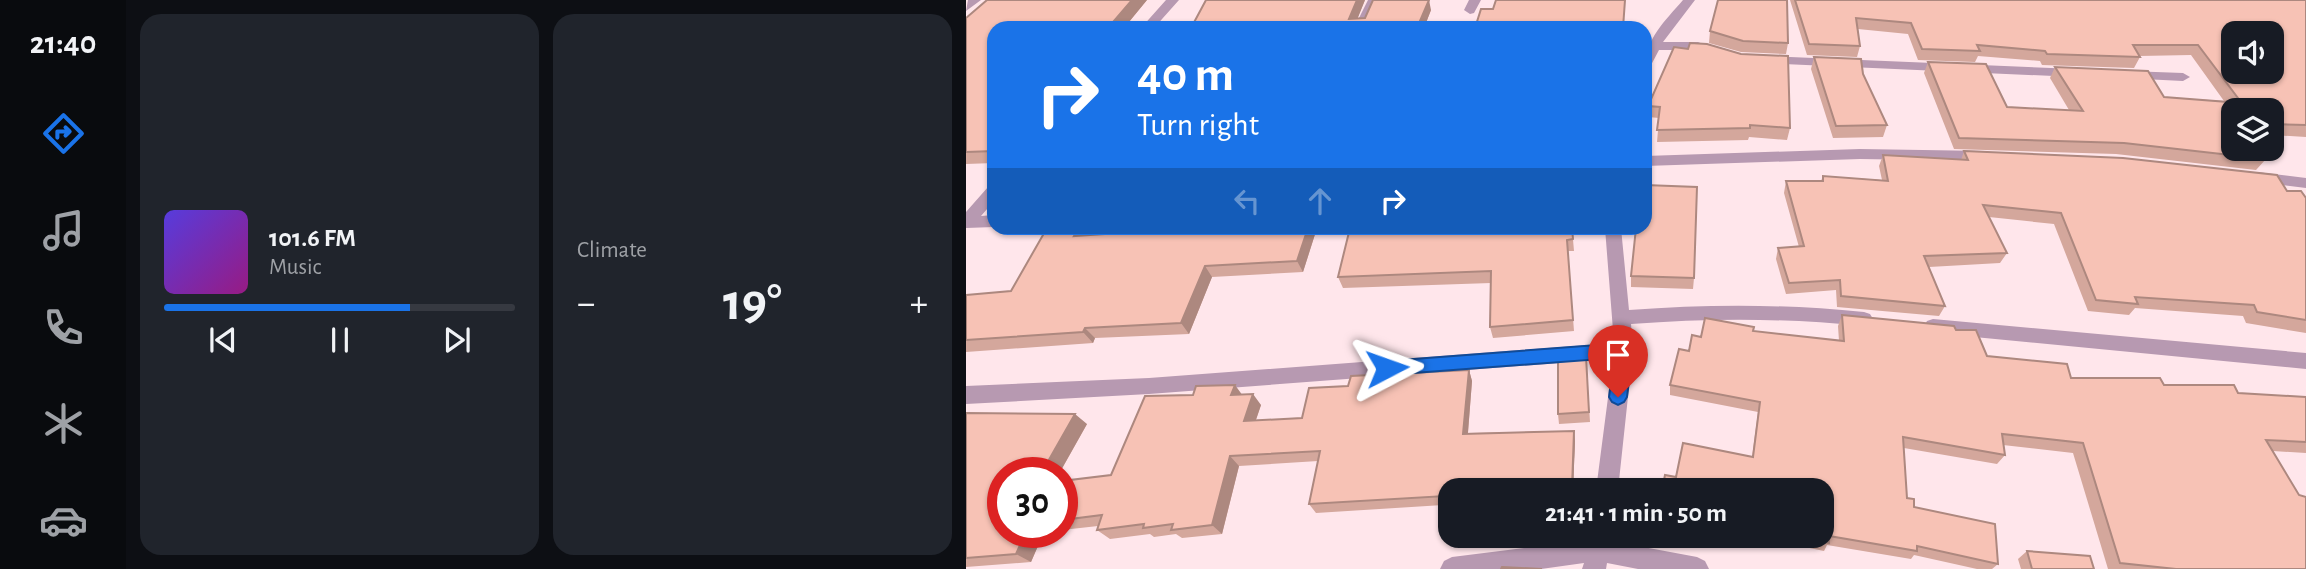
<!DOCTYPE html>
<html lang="en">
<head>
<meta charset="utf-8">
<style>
	:root { --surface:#171b24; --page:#20242c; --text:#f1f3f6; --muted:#9ea1a6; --line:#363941; --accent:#1a73e8 }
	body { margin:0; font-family:"Alegreya Sans",sans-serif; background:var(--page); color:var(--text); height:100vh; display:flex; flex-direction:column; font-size:26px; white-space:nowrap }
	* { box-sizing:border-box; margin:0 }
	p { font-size:23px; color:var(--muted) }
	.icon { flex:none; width:38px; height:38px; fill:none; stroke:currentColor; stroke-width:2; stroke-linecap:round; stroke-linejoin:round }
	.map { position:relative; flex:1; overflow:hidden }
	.panel { display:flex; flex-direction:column; gap:14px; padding:14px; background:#0d0f14; width:840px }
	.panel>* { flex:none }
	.top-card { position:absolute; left:21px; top:21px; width:665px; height:214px; border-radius:21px; box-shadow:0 2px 5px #0004; background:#1a73e8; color:#fff; overflow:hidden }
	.tools { position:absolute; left:1255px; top:21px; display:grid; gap:14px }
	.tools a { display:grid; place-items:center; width:63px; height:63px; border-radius:14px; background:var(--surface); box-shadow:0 2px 5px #0004; font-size:35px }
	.speed { position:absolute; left:21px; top:457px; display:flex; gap:14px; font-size:35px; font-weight:700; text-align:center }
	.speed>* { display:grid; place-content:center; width:91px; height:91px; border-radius:50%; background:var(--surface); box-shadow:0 2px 5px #0004; line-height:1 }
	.speed .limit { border:10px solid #d22; background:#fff; color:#111 }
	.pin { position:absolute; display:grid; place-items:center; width:60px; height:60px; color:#fff; margin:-72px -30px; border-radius:50% 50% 50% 0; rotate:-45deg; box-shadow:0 0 7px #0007 }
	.pin .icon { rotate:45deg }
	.me { position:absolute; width:77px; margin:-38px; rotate:86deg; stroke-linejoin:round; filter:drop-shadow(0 0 5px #0008) }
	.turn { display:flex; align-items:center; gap:24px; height:147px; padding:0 35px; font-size:32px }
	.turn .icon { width:91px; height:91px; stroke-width:2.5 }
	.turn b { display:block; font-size:49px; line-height:60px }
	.lanes { display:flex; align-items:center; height:66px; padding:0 35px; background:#0003; justify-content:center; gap:35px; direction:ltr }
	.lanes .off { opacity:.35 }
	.big { font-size:52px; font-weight:700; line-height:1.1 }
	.panel .tile { flex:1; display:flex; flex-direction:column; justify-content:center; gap:10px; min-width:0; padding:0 24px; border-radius:21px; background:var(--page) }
	.song { display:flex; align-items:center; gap:21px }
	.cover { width:84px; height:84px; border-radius:10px; background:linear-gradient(135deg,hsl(250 70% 55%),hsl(310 70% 35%)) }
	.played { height:7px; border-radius:4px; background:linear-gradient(90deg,var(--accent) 70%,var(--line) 70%) }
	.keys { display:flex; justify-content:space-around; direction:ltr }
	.heat { display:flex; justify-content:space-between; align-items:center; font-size:38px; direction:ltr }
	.panel .tiles { flex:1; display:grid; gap:14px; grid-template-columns:repeat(2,1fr) }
	.trip { position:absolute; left:472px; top:478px; width:396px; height:70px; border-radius:21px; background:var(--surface); box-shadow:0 2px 5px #0004; font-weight:700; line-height:70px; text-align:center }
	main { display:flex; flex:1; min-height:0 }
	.menu { display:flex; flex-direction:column; width:126px; justify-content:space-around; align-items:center; background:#090b0e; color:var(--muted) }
	.menu .icon { width:49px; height:49px }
	.menu .current { color:var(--accent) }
	.menu b { font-size:32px; color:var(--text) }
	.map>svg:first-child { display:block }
</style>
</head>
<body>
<main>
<nav class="menu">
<b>21:40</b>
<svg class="icon current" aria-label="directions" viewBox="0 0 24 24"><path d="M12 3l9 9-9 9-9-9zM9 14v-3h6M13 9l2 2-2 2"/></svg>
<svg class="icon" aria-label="music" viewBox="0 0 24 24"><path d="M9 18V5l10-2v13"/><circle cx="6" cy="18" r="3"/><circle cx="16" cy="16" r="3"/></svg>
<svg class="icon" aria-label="phone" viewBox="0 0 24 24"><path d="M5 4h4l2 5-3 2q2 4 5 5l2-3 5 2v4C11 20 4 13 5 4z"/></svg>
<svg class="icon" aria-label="climate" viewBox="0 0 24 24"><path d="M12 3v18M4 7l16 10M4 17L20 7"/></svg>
<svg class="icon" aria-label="car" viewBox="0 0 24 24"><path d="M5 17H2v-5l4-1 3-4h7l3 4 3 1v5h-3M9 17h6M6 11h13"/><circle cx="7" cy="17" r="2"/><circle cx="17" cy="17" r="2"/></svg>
</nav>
<section class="panel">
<div class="tiles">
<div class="tile">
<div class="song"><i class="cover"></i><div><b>101.6 FM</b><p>Music</p></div></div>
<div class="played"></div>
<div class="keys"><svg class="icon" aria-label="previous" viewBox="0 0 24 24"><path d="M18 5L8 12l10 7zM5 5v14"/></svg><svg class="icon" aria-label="pause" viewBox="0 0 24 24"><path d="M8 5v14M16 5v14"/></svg><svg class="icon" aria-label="next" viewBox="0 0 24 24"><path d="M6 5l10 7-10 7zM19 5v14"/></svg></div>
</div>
<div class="tile"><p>Climate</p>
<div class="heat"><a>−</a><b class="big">19°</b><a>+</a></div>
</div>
</div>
</section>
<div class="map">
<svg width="1340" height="569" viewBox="0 0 1340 569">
	<rect width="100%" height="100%" fill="#ffe6eb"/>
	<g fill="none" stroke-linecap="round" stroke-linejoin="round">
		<path fill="#b799b1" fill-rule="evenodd" d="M2,0H15L0,11Z
			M200,0H213L188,28H175Z
			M402,0H414L400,28H388Z
			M503,0H515L508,13L504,14L498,10Z
			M717,0H729L697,42H732L750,50L744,54L731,50H693L684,67L679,68C679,39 699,21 717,0Z
			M799,56L1110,69L1117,73L1110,77L794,63L792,60Z
			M1162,71L1217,73L1224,77L1217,81L1157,78V72Z
			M894,149L1019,151L1026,156L1019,161L894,159L679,166V156Z
			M1291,172L1340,178V188L1286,181L1283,177L1286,173Z
			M28,186V201L15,216L28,215V227L0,228V212L22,187Z
			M639,228H655L663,310C744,304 818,304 898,312L904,314L907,319L904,324L898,326C817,318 746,318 665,324L667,350L652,490H630L647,359L183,394L0,404V386L183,378L648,343Z
			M967,319L1340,353V369L967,333L961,331L958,326L961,321Z
			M624,536H646L645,541L731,557L739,561L743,569H672L641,563L640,569H616L618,563L575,569H474L478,561L486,557L623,540Z"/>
	</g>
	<path fill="#d4a79c" d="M181,0L158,28H28V163L0,164V18Z
		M399,0L391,19L465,10L458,28H225Z
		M824,0H1340V137L1306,135V110H1267L1300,159L1290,170L1150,154L988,149L958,73L962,62L1041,107L1103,110L1084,78L1089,67L1198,97L1258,101L1225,55L1173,56L1174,57L1168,68L1076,65L1074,61L1012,56L1009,62L952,60L942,34L892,29L894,46L891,57L841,55Z
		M744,31L822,43L820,54L775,52L743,43Z
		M708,47L824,128L821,140L783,137L782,140L691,142L693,118L682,117V106Z
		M848,57L897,74L921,125L917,137L867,138L845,69Z
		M998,151L1321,191L1340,198V333L1280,323L1277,316L1169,308L1163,315L1122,311L1088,224L1023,217L1041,253L1034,263L963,267L979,306L973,316L871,307L870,290L820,294L810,259L812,248L833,247L818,193L820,181H855L857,176L916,180L913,166L917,155L995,160Z
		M81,228H117L123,235L227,228H351L337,272L246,277L223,334L129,338L127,343L0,352V295L45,291Z
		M606,228L608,251H602L608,331L527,338L524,327L525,283L377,288L372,277Z
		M665,276L728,278L727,289L665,287Z
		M876,315L990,330L1021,356L1105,378L1198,385L1272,393L1340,397V453L1307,451L1340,569H1142L1107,453L1037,445L1039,455L1031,464L938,448L941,498L948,507L1032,564L1026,569H1011L948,555L945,559L861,545L858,551L786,536H856L710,477L786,457L792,412L704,395V385L723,351L735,337L787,331L873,341L872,326Z
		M620,356L624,422L593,424L592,414Z
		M503,370L506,381L502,433L608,431L609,441L607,490H485V521H481L476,512L477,505L350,513L343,504L352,461L273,466L256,534L216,538L210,534L188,537L184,534L144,539L131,530L132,526L96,530V481L145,475L276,395L295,405L290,420L336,418L382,386Z
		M0,413L121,424L94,472H37V532H78L65,562L0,567Z
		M736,536H764L763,541Z
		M1061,551L1128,569H1055L1052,559Z"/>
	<path fill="#ad887f" d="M166,0H181L158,28H142Z
		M391,0H399L389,25L383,19Z
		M463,0L465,10L458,28H451Z
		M113,228H117L124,236H108Z
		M342,228H351L337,272L331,261Z
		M239,266L246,277L223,334L215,323Z
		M119,328L129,338L127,343L117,332Z
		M503,370L506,381L501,444L497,434Z
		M269,385L277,396L265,395Z
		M287,394L295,405L286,431L278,421Z
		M109,414L121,424L94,472H76Z
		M608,431L609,441L607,490H606Z
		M264,456L273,466L256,534L246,525Z
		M60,532H78L65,562L50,554Z"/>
	<path fill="#f7c2b5" stroke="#ad887f" stroke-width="2" fill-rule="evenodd" d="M21,0H166L142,28H28V151L0,152V18Z
		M240,0H391L383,19L399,18L407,0H463L451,28H395L397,24L320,28H225Z
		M530,0H659L657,28H509L515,9H527Z
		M752,0H821L822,43L777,41L744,31Z
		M829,0H1340V125L1306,124V110H1281L1232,45H1167L1174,57L1081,54L1079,51L1011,45L1014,51L956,49L945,23L890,18L894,46L843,44ZM1267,33H1306V72H1267Z
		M724,43L741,44L775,54L822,56L824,128L784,125V128L691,130L694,107L682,106L708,47L722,49Z
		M848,57L895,59L897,74L921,125L870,126Z
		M962,62L1020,64L1041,107L1117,111L1089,67L1182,71L1198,97L1262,102L1267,110V149H1293L1300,159L1158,143L993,138Z
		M998,151L1157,158L1311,175L1321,191H1335L1340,198V320L1291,312L1288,305L1169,297L1172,304L1130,300L1095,213L1017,205L1041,253L958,256L979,306L875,296L874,280L823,283L812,248L838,246L820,181H857V176L922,181L917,155L1002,160Z
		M679,185L731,187L728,278L665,276L670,228H679Z
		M81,228H113L108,236L227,228H342L331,261L239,266L215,323L119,328L117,332L0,340V295L45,291Z
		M384,228H606L607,239L601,240L607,320L524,327L525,271L372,277Z
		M876,315L988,326L990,330H1010L1021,356L1101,364L1105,378H1194L1198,385H1268L1272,393L1340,397V442L1300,440L1333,495L1340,497V569H1210L1154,563L1117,443L1036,434L1039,455L937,437L941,498L948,499V507L1029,524L1032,564L951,546V551L863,536V543L829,536H856V490H696L699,475L710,477L717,443L787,457L794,402L704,385L713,349L723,351L726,335L735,337L739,318L788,327L787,331L878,341Z
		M620,356L623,412L592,414V357Z
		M503,370L497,434L608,431L606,488L573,489V490H485V512H476L479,496L343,504L354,451L264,456L246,525L205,530L207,524L177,528L178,524L131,530L136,515L96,520V481L145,475L179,396L227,395L230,386L269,385L265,395L287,394L278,421L336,418L343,388L382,386L385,376Z
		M0,413L109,414L76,472H37V532H60L50,554L0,558Z
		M1061,551L1124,556L1128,569H1066Z
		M536,567L576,569H535Z"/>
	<path fill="#1a73e8" stroke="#114b97" stroke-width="2" d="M658,343L664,345L667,350L661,397L658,402L652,405L646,402L643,397L648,358L421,375L414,373L412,368L414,363L421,361Z"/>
</svg>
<div class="tools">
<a><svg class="icon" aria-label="sound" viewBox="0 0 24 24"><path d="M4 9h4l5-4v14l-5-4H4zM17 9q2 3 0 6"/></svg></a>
<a><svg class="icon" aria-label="layers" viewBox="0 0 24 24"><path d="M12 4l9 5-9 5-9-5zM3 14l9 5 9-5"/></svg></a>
</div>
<div class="speed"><div class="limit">30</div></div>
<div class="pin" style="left:652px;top:397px;background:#d93025"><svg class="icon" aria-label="arrive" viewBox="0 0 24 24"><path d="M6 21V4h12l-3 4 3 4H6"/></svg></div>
<svg class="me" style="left:421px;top:368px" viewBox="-20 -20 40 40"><path d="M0-17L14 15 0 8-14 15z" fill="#1a73e8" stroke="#fff" stroke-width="4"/></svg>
<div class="trip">21:41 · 1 min · 50 m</div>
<div class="top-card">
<div class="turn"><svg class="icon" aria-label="right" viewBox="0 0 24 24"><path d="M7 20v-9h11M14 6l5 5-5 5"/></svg><div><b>40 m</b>Turn right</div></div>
<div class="lanes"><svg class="icon off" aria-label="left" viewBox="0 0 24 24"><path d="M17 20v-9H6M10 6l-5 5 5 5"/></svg><svg class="icon off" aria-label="ahead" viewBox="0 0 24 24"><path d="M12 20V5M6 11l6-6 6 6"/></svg><svg class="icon" aria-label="right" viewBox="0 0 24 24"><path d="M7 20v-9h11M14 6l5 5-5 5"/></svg></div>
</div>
</div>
</main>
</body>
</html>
